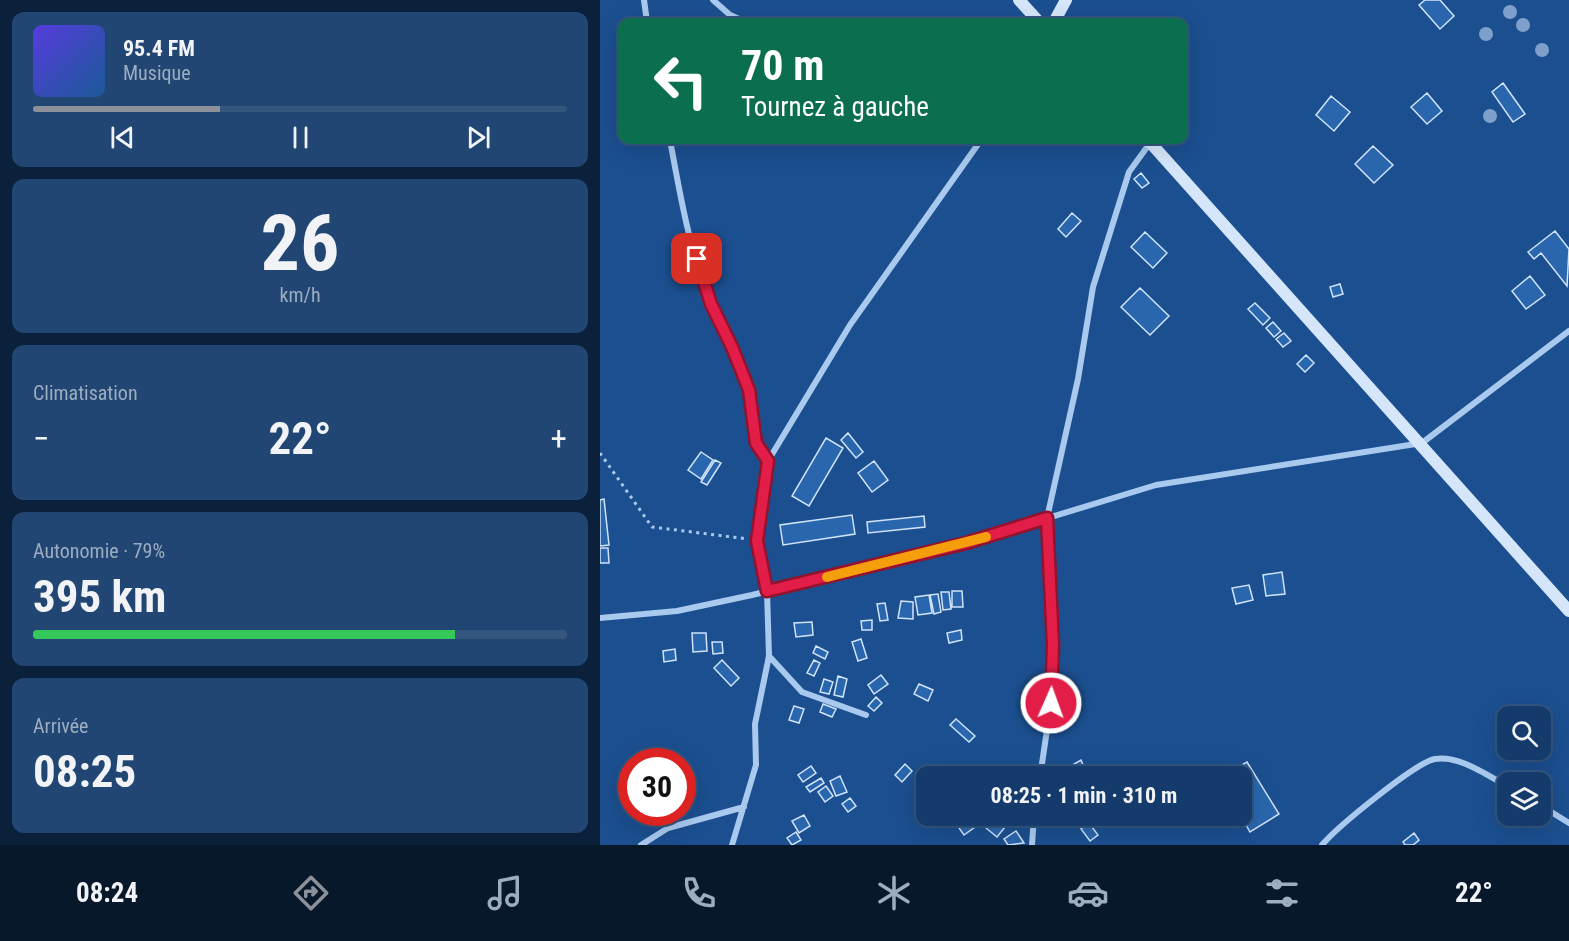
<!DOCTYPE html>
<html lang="fr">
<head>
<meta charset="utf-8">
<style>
	:root { --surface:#143b6b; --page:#214673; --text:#f1f3f6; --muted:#9dadc1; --line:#33557e; --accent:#8c9099 }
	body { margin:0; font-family:"Roboto Condensed",sans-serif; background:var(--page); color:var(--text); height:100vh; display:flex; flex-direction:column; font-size:22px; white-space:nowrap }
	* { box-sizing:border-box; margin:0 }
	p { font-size:20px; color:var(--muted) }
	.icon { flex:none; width:33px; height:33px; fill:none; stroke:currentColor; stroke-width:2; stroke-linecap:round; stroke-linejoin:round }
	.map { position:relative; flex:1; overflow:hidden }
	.drawer { display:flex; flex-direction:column; gap:12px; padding:12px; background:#0b203b; width:600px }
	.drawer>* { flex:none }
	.guide { position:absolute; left:18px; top:18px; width:570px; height:126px; border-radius:12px; box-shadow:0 6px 24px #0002,0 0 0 2px var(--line); background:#0b6e4f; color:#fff; overflow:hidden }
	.tools { position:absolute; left:897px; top:706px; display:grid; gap:12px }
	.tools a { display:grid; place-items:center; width:54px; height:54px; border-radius:12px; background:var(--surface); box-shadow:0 6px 24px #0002,0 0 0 2px var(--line); font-size:30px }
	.speed { position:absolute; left:18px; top:748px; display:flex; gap:12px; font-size:30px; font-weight:700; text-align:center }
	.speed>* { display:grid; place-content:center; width:78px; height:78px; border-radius:50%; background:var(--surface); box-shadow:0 6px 24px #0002,0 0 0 2px var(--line); line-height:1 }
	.speed .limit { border:9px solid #d22; background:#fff; color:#111 }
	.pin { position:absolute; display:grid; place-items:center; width:51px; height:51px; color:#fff; margin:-26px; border-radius:12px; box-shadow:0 3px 9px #0006 }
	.me { position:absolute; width:66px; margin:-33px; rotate:2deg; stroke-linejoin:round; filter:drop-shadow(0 0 4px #0008) }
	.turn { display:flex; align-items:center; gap:21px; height:126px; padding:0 24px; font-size:27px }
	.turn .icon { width:78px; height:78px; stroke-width:2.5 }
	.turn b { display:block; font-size:42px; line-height:51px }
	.big { font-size:45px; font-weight:700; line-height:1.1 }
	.drawer .widget { flex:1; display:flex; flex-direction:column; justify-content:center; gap:9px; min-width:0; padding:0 21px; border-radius:12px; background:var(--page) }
	.drawer .dial { align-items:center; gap:0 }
	.dial b { font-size:78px; line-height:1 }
	.song { display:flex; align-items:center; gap:18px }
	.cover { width:72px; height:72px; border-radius:9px; background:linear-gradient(135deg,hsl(250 70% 55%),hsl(210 70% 35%)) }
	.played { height:6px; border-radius:3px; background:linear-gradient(90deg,var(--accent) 35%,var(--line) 35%) }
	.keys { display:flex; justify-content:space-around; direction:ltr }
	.heat { display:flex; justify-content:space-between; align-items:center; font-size:33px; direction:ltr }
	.charge { height:9px; border-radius:4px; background:linear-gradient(90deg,#34c759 79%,var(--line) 0) }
	.trip { position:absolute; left:316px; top:766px; width:336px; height:60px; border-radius:12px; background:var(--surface); box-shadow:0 6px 24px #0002,0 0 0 2px var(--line); font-weight:700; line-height:60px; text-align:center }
	.tabs { display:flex; height:96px; justify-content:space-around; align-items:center; background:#08182b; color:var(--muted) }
	.tabs .icon { width:42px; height:42px }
	.tabs .current { color:var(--accent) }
	.tabs b { font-size:27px; color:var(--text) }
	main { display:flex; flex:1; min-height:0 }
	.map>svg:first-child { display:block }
</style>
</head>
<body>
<main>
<section class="drawer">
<div class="widget">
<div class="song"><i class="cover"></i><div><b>95.4 FM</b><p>Musique</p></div></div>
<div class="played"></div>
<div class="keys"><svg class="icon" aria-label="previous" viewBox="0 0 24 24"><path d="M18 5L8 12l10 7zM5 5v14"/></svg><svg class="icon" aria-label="pause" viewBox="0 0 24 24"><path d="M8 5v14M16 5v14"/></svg><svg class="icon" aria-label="next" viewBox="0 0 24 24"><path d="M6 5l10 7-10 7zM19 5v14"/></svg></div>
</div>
<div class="widget dial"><b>26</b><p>km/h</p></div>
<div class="widget"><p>Climatisation</p>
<div class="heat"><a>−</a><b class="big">22°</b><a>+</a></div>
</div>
<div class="widget"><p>Autonomie · 79%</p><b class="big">395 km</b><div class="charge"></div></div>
<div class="widget"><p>Arrivée</p><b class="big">08:25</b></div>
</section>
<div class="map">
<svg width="969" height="845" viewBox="0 0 969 845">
	<rect width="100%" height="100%" fill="#1b4f8f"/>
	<path fill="#2a66ad" stroke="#cfe3fa" stroke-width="1.5" d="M825,0H840L854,16L840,29L819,5Z
		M903,83L925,114L913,122L892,92Z
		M827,93L842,111L827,124L811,107Z
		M731,96L750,112L734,131L716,115Z
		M773,146L793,165L774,183L755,164Z
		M541,173L549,183L542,188L534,179Z
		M472,213L481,221L466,237L458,229Z
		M955,231L969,249L967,286L941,253L934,259L928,252Z
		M545,232L567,253L553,268L531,247Z
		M930,276L945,295L926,309L912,291Z
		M740,284L743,294L733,297L730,287Z
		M540,288L569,316L550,335L521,307Z
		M655,303L670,318L663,325L648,309Z
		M673,322L681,331L674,337L666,328Z
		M684,333L691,341L683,347L676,339Z
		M706,355L714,363L705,372L697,364Z
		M248,433L263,452L256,458L241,440Z
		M226,438L243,448L209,506L192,496Z
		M101,452L113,460L101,479L88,470Z
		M115,460L121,463L107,485L101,482Z
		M274,461L288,480L272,492L258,473Z
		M4,499L9,545L0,546V500Z
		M252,515L255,534L183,545L180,525Z
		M324,516L325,527L268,533L267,522Z
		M0,548H8L9,563H0Z
		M682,572L685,594L666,596L663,575Z
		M649,585L653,600L636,604L632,588Z
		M352,591H362L363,607H352Z
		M341,592H349L351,609L343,610Z
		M338,594L341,612L334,614L330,595Z
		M329,595L332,613L318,615L315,597Z
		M301,601L313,602V619L298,618Z
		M285,603L288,620L280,621L277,604Z
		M272,620V630H262L261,621Z
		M212,622L213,635L196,637L194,623Z
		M361,630L362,640L349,643L347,633Z
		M92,633H106L107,651L93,652Z
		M261,639L267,658L258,661L252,642Z
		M112,642H122L123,653L113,654Z
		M216,646L228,652L225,659L213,653Z
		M75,649L76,660L64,662L63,651Z
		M122,660L139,678L131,686L114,668Z
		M214,660L220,663L214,676L207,673Z
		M281,675L288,684L274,694L268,685Z
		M238,676L247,679L243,697L234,695Z
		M224,679L233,682L229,694L220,692Z
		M319,684L333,690L328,701L314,694Z
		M276,697L282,703L274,711L268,706Z
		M223,704L236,709L232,717L220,712Z
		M194,706L204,709L199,723L189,720Z
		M356,719L375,736L369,742L350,725Z
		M481,760L486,772L479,775L474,764Z
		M647,762L679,814L650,832L641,816L642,777H621Z
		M305,764L312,771L302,782L295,775Z
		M211,766L216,773L203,782L198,775Z
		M240,776L247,792L236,796L230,781Z
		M221,778L224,783L210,792L206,787Z
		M226,786L233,796L225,802L218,792Z
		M250,798L256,806L248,812L242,804Z
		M204,815L210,826L199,833L192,821Z
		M394,818L405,827L397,837L386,828Z
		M369,820L375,827L364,835L359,828Z
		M489,823L498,835L490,841L481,829Z
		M416,831L424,843L408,845L404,839Z
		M196,832L201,840L192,845L187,838Z
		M814,833L819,840L813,845H805L803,842Z"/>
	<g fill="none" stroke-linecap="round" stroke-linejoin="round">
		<path stroke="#a9c9ee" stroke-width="3" stroke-dasharray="3 4.5" stroke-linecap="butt" d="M0,453L52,527L148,539"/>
		<path stroke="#a9c9ee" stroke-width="6" d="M44,0L47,22
			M113,0L130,15L146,22
			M70,140C80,195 90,251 110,304C122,333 138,358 148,388C156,414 151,438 168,461
			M0,618L77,611L152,595L366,543L556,485L822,443L969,331
			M169,656L202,692L266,715
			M440,777L451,703L453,645L447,518L478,379L493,287L529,172L550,143
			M940,805L969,823
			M41,845L68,828L144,807
			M132,845L156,765L155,724L169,656L167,591L157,541L168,461L250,325L381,140
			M432,845L434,816
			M722,845C736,828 816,762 835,759C860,755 887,776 908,786"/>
		<path stroke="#d6e6fa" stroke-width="12" d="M419,0L439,22
			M454,22L466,0
			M548,140L969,611"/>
	</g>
	<g fill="#7ea0ca">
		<circle cx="910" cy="12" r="7"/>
		<circle cx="923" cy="25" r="7"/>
		<circle cx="886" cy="34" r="7"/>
		<circle cx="942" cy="50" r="7"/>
		<circle cx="890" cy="116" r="7"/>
	</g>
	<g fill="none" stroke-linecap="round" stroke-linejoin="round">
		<defs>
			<path id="route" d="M97,259L111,304L132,347L149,390L156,443L168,461L157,541L167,591L366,543L447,518L453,645L451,703"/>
		</defs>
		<use href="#route" stroke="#92132f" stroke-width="15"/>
		<use href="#route" stroke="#e11d48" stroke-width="10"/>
		<path stroke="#f59e0b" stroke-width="10" d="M227,577L386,537"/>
	</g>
</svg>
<div class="tools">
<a><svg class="icon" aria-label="search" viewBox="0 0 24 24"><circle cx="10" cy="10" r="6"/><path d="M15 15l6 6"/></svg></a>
<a><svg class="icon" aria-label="layers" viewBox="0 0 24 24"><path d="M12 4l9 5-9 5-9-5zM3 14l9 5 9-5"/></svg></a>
</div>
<div class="speed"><div class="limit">30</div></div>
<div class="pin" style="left:97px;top:259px;background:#d93025"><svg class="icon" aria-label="arrive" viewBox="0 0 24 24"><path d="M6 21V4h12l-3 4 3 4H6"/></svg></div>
<svg class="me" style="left:451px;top:703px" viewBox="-20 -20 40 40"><circle r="17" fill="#e11d48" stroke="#fff" stroke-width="3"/><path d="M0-11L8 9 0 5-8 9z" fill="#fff"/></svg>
<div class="trip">08:25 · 1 min · 310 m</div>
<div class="guide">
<div class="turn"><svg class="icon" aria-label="left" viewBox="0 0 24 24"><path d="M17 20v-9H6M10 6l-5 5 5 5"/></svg><div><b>70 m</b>Tournez à gauche</div></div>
</div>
</div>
</main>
<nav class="tabs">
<b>08:24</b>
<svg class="icon current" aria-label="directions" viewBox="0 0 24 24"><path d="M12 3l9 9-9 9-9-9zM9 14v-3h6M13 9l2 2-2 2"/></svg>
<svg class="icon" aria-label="music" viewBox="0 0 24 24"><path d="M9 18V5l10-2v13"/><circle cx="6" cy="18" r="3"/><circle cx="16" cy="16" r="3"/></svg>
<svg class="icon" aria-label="phone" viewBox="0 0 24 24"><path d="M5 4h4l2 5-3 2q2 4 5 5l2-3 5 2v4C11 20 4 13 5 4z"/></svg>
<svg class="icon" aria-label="climate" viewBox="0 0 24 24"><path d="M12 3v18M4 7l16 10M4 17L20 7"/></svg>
<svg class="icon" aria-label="car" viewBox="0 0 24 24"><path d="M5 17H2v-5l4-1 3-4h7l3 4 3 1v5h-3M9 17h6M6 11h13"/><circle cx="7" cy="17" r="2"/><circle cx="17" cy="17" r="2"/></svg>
<svg class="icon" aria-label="filters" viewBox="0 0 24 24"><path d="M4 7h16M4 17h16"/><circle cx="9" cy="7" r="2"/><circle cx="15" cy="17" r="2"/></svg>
<b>22°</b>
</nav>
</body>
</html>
